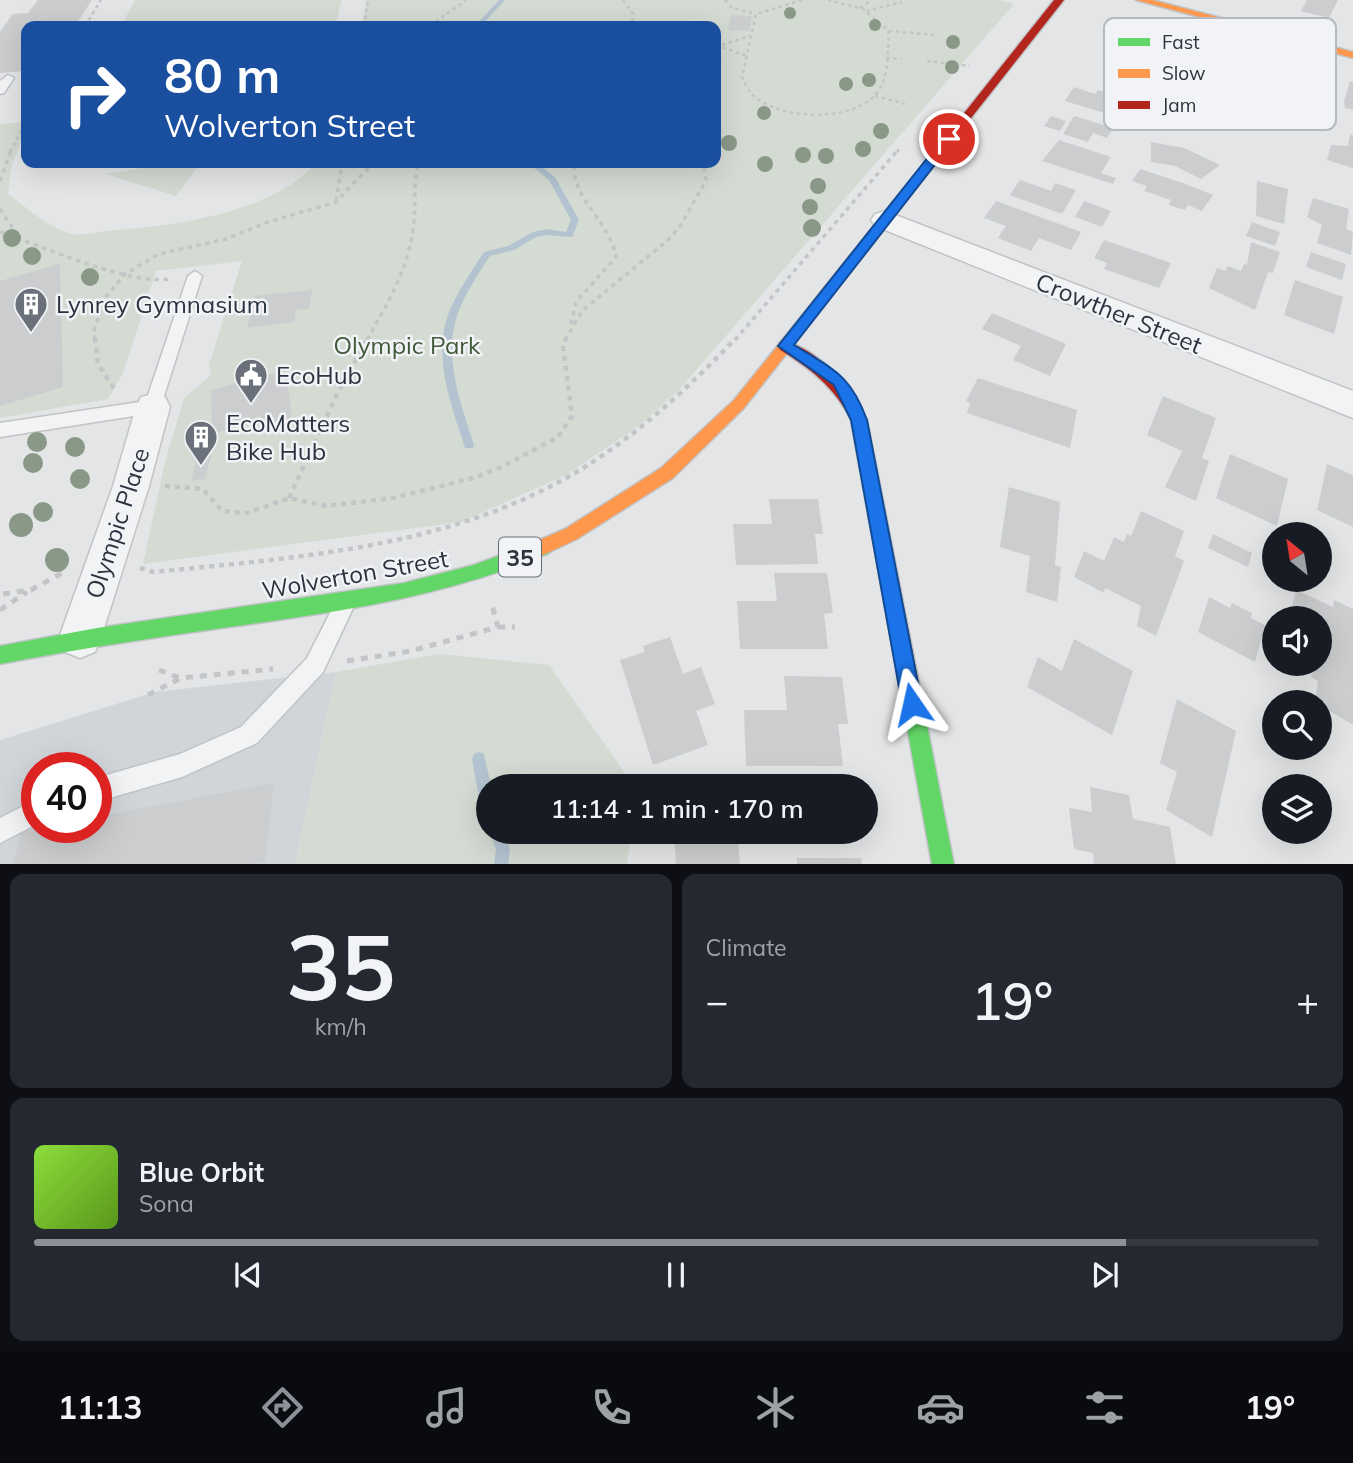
<!DOCTYPE html>
<html lang="en">
<head>
<meta charset="utf-8">
<style>
	:root { --surface:#171b24; --page:#242831; --text:#f1f3f6; --muted:#9ea1a6; --line:#363941; --accent:#8c9099 }
	body { margin:0; font-family:Mulish,sans-serif; background:var(--page); color:var(--text); height:100vh; display:flex; flex-direction:column; font-size:26px; white-space:nowrap }
	* { box-sizing:border-box; margin:0 }
	p { font-size:23px; color:var(--muted) }
	.icon { flex:none; width:38px; height:38px; fill:none; stroke:currentColor; stroke-width:2; stroke-linecap:round; stroke-linejoin:round }
	.map { position:relative; height:864px; overflow:hidden }
	.panel { display:flex; flex-direction:column; gap:10px; padding:10px; background:#0d0f14; flex:1 }
	.panel>* { flex:none }
	.top-card { position:absolute; left:21px; top:21px; width:700px; height:147px; border-radius:14px; box-shadow:0 7px 28px #0002; background:#1a4fa0; color:#fff; overflow:hidden }
	.needle { width:46px; rotate:330deg }
	.tools { position:absolute; left:1262px; top:522px; display:grid; gap:14px }
	.tools a { display:grid; place-items:center; width:70px; height:70px; border-radius:50%; background:var(--surface); box-shadow:0 7px 28px #0002; font-size:35px }
	.speed { position:absolute; left:21px; top:752px; display:flex; gap:14px; font-size:35px; font-weight:700; text-align:center }
	.speed>* { display:grid; place-content:center; width:91px; height:91px; border-radius:50%; background:var(--surface); box-shadow:0 7px 28px #0002; line-height:1 }
	.speed .limit { border:10px solid #d22; background:#fff; color:#111 }
	.pin { position:absolute; display:grid; place-items:center; width:60px; height:60px; color:#fff; margin:-30px; border:4px solid #fff; border-radius:50%; box-shadow:0 2px 7px #0007 }
	.me { position:absolute; width:77px; margin:-38px; rotate:349deg; stroke-linejoin:round; filter:drop-shadow(0 0 5px #0008) }
	.turn { display:flex; align-items:center; gap:24px; height:147px; padding:0 28px; font-size:32px }
	.turn .icon { width:91px; height:91px; stroke-width:2.5 }
	.turn b { display:block; font-size:49px; line-height:60px }
	.big { font-size:52px; font-weight:600; line-height:1.1 }
	.panel .tile { flex:1; display:flex; flex-direction:column; justify-content:center; gap:10px; min-width:0; padding:0 24px; border-radius:14px; background:var(--page) }
	.panel .dial { align-items:center; gap:0 }
	.dial b { font-size:91px; line-height:1 }
	.song { display:flex; align-items:center; gap:21px }
	.cover { width:84px; height:84px; border-radius:10px; background:linear-gradient(135deg,hsl(90 70% 55%),hsl(90 70% 35%)) }
	.played { height:7px; border-radius:4px; background:linear-gradient(90deg,var(--accent) 85%,var(--line) 85%) }
	.keys { display:flex; justify-content:space-around; direction:ltr }
	.heat { display:flex; justify-content:space-between; align-items:center; font-size:38px; direction:ltr }
	.panel .tiles { flex:1; display:grid; gap:10px; grid-template-columns:1fr 1fr }
	.tile:last-child { grid-column:span 2 }
	.trip { position:absolute; left:476px; top:774px; width:402px; height:70px; border-radius:35px; background:var(--surface); box-shadow:0 7px 28px #0002; font-weight:600; line-height:70px; text-align:center }
	.dock { display:flex; height:112px; justify-content:space-around; align-items:center; background:#090b0e; color:var(--muted) }
	.dock .icon { width:49px; height:49px }
	.dock .current { color:var(--accent) }
	.dock b { font-size:32px; color:var(--text) }
	.map>svg:first-child { display:block }
</style>
</head>
<body>
<div class="map">
<svg width="1353" height="865" viewBox="0 0 1353 865">
	<rect width="100%" height="100%" fill="#e3e5e7"/>
	<path fill="#d1d5da" fill-rule="evenodd" d="M336,672L295,864H0V740L155,692ZM37,768H96V828H37Z"/>
	<path fill="#d4dbd3" d="M135,0H342L335,26H121Z
		M366,0H999L1014,4L678,391L636,428L566,475L461,522L143,564L165,462L184,398L211,375L209,365L242,261L156,271L123,373L108,399L0,418V124L26,122V130L12,164L8,194C26,207 49,228 72,234C84,236 103,231 115,230C177,226 273,212 316,163H716V26H362Z
		M174,163H201L176,196L106,174Z
		M439,654L549,665L634,786H488V831H632L627,864H295L336,672Z"/>
	<g fill="none" stroke-linecap="round" stroke-linejoin="round">
		<path fill="#b3c3d0" fill-rule="evenodd" d="M499,0H505L481,26H475Z
			M528,163H537L555,177L579,220L572,237L547,235L536,237L514,250L490,256C480,271 470,286 462,303C440,350 459,399 474,445L473,448H465L464,445C449,398 430,350 453,303C462,285 473,269 484,252L508,246L533,232L547,229L566,232L571,220L549,180Z
			M479,752L484,754L491,786H488V815L483,813L481,808L472,759L474,754Z
			M489,831H503L510,849L508,865H494L496,849Z"/>
	</g>
	<path fill="#cbcdcf" d="M38,0H92L75,26H26V71L0,73V32L13,14L28,13Z
		M1307,0H1338L1329,18L1301,11Z
		M731,15L752,16L749,31L728,30Z
		M1122,52L1156,62L1153,72H1150L1145,80L1147,83L1144,82L1139,90L1104,80Z
		M1350,81L1353,82V110L1345,108L1344,101Z
		M1074,87L1095,94L1098,90L1119,97L1108,114L1065,101Z
		M1051,116L1066,121L1060,131L1044,126Z
		M1074,116L1113,128L1107,138L1093,133L1088,142L1063,134Z
		M1350,134L1353,135V168L1327,160L1331,145L1348,146Z
		M1059,140L1111,157L1101,173L1116,178L1113,184L1042,161Z
		M1151,142L1184,148L1220,165L1201,179L1175,166L1151,162Z
		M1140,169L1183,183L1213,195L1202,211L1188,205L1185,210L1169,205L1171,200L1144,191L1147,186L1132,181Z
		M1020,180L1051,191L1055,183L1076,190L1062,214L1010,195Z
		M1257,181L1288,189L1284,224L1256,216Z
		M1313,198L1349,209L1346,229L1353,232L1351,255L1317,243L1322,225L1307,217Z
		M996,201L1081,232L1071,250L1039,238L1031,251L998,238L1006,226L984,218Z
		M1084,201L1111,211L1102,227L1075,217Z
		M1252,222L1280,232L1275,246L1246,236Z
		M1104,240L1171,263L1159,288L1104,269L1107,263L1094,258Z
		M1251,242L1280,252L1273,273L1268,272L1255,310L1209,288L1217,268L1225,271L1228,266L1241,271L1244,264L1247,265Z
		M1311,252L1346,264L1342,280L1306,267Z
		M60,264L63,387L0,406V281Z
		M1295,280L1343,297L1334,334L1284,315Z
		M312,290L309,309L296,310L294,322L247,328L255,296Z
		M992,313L1066,344L1050,376L1013,360L1021,346L982,329Z
		M286,370L292,420L259,429V421L212,434L211,390Z
		M978,378L1077,410L1070,448L967,413L970,403L966,401Z
		M1163,396L1216,418L1202,458L1209,461L1196,501L1165,487L1182,451L1147,435Z
		M212,453L205,479L191,481L198,454Z
		M1230,454L1288,479L1277,526L1216,498Z
		M1327,464L1353,475V527L1317,510Z
		M1009,487L1060,502L1055,565L1061,567L1057,602L1026,592L1030,556L1000,547Z
		M769,499H818L823,534H815L818,564L736,565L733,524H772Z
		M1141,511L1184,531L1175,556L1184,561L1156,636L1137,626L1141,606L1105,588L1104,593L1074,577L1084,551L1104,561L1114,537L1124,542L1127,534L1131,536Z
		M1213,534L1252,553L1248,567L1208,548Z
		M774,573H827L833,613L824,614L828,649H740L737,601H777Z
		M1296,590L1333,607L1334,600L1353,609V725L1315,702L1318,681L1311,677L1313,671L1298,663H1320V618H1289Z
		M1209,597L1230,608L1232,603L1252,613L1251,618L1265,625L1255,662L1198,632Z
		M670,637L683,674L701,667L715,704L696,711L708,745L653,765L620,660L645,652L643,646Z
		M1074,639L1133,671L1112,735L1027,687L1038,657L1062,671Z
		M784,676L842,677L848,724H838L843,766H746L744,710H787Z
		M1177,699L1236,731L1212,837L1166,810L1177,772L1160,763Z
		M274,783L265,861L248,865H12L22,832L43,828H96V817Z
		M1090,787L1129,795L1133,819L1170,827L1176,865H1094L1093,853L1074,849L1069,808L1092,812Z
		M737,831L740,865H676L674,833Z
		M797,858H861L862,865H797Z"/>
	<g fill="none" stroke-linecap="round" stroke-linejoin="round">
		<defs>
			<path id="lane" d="M8,75L14,78L4,93L0,94V81Z
				M195,271L202,276L159,412L0,437V423L146,401L188,276Z
				M344,596L351,599L354,606L323,672L257,743L182,777L96,802V778L180,754L241,727L307,658L337,599Z
				M37,799V824L0,843V818Z"/>
			<path id="street" d="M885,211L1353,391V418L875,226L871,220L875,214Z
				M153,394L165,397L170,407L149,486L101,638L95,652L80,658L65,652L59,638L113,486L136,407L141,397Z"/>
			<path id="fast" d="M543,539L549,541L552,547L549,553C446,596 345,611 236,626C157,637 78,649 0,664V646L97,628L404,583L474,565Z
				M912,689L919,692L922,699L954,865H932L902,699L905,692Z"/>
			<path id="slow" d="M1136,0H1152L1353,52V58Z
				M934,155L940,158L938,160L744,408L673,478L577,539L543,555L537,553L534,547L537,541L565,529L661,468L734,400L930,156Z"/>
			<path id="jam" d="M1054,0H1064L938,160H930V156Z
				M785,341C822,352 850,387 867,420L922,699L919,706L912,709L905,706L902,699L851,420C835,388 810,368 780,350L778,346L780,342Z"/>
		</defs>
		<use href="#lane" stroke="#c1c3c5" stroke-width="3"/>
		<use href="#street" stroke="#c1c3c5" stroke-width="3"/>
		<use href="#fast" stroke="#c1c3c5" stroke-width="3"/>
		<use href="#slow" stroke="#c1c3c5" stroke-width="3"/>
		<use href="#jam" stroke="#c1c3c5" stroke-width="3"/>
		<path stroke="#c3c5c7" stroke-width="2.5" stroke-dasharray="3.5 3.5" stroke-linecap="butt" d="M623,0L633,14L632,26
			M725,0L732,8L756,14
			M802,0L756,14L742,77C744,81 747,88 750,92C775,121 857,124 879,90C890,74 887,49 889,31L863,9L828,0
			M860,8L869,2
			M866,11L902,2
			M85,26L101,0
			M364,26L368,0
			M430,26L466,0
			M889,31L935,35
			M716,45L747,56
			M722,45L750,36
			M886,58L901,59
			M927,61L970,66
			M875,96L905,104
			M10,152L26,123
			M897,152L901,147"/>
		<path stroke="#c3c5c7" stroke-width="3.5" stroke-dasharray="4.5 4.5" stroke-linecap="butt" d="M0,181L11,150
			M336,201L342,163
			M0,209L19,237
			M0,232C43,246 127,285 169,279
			M571,324L576,302L616,257C610,221 572,201 574,163
			M95,340L94,331L104,299L125,274L159,254L226,239L268,222L336,202L373,163
			M367,340C388,302 407,272 413,229C417,206 412,185 419,163
			M565,340L583,310L668,240L681,225L706,180L703,163
			M735,340L898,150"/>
		<path stroke="#c3c5c7" stroke-width="4.5" stroke-dasharray="5 5" stroke-linecap="butt" d="M95,338L98,364L115,390
			M165,486L203,489L222,511L247,513L289,498L326,506L393,498L473,478L502,467L558,437L572,416L563,346L566,338
			M289,498L336,396L368,338
			M140,568L153,572C301,557 453,548 583,468C640,433 690,386 736,338"/>
		<path stroke="#c3c5c7" stroke-width="5" stroke-dasharray="7 7" stroke-linecap="butt" d="M3,594L31,590L62,573
			M0,610L27,592
			M498,627H515
			M347,661L411,651L498,627L492,605
			M159,670L180,678
			M148,695L181,678L273,669"/>
		<use href="#lane" fill="#f2f3f4" fill-rule="evenodd"/>
		<use href="#street" fill="#f2f3f4" fill-rule="evenodd"/>
		<use href="#fast" fill="#63d668" fill-rule="evenodd"/>
		<use href="#slow" fill="#ff974d" fill-rule="evenodd"/>
		<use href="#jam" fill="#b3261e" fill-rule="evenodd"/>
	</g>
	<g fill="#8a9987">
		<circle cx="790" cy="13" r="6"/>
		<circle cx="875" cy="25" r="6"/>
		<circle cx="953" cy="42" r="7"/>
		<circle cx="952" cy="67" r="7"/>
		<circle cx="869" cy="80" r="7"/>
		<circle cx="846" cy="84" r="7"/>
		<circle cx="764" cy="113" r="7"/>
		<circle cx="881" cy="131" r="8"/>
		<circle cx="729" cy="143" r="8"/>
		<circle cx="863" cy="149" r="8"/>
		<circle cx="803" cy="155" r="8"/>
		<circle cx="826" cy="156" r="8"/>
		<circle cx="765" cy="164" r="8"/>
		<circle cx="818" cy="186" r="8"/>
		<circle cx="810" cy="207" r="8"/>
		<circle cx="812" cy="228" r="9"/>
		<circle cx="12" cy="238" r="9"/>
		<circle cx="32" cy="256" r="9"/>
		<circle cx="90" cy="277" r="9"/>
		<circle cx="37" cy="442" r="10"/>
		<circle cx="75" cy="447" r="10"/>
		<circle cx="33" cy="463" r="10"/>
		<circle cx="80" cy="479" r="10"/>
		<circle cx="43" cy="512" r="10"/>
		<circle cx="21" cy="525" r="12"/>
		<circle cx="57" cy="560" r="12"/>
	</g>
	<path fill="#1a73e8" stroke="#114b97" stroke-width="2" d="M945,136L955,139L794,345C834,370 850,374 867,420L922,704L919,711L912,714L905,711L902,704L851,420L834,385L778,346Z"/>
	<defs>
		<symbol id="building-pin" viewBox="-11 -11 22 30"><path d="M0 17L-7.5 6A9.5 9.5 0 1 1 7.5 6Z" fill="#6b717a" stroke="#f1f3f6"/><path d="M-4-6H4V6H1V3H-1V6H-4ZM-2.5-4.3h1.7v1.8h-1.7ZM.8-4.3h1.7v1.8H.8ZM-2.5-1h1.7V.8h-1.7ZM.8-1h1.7V.8H.8Z" fill="#fff"/></symbol>
		<symbol id="civic-pin" viewBox="-11 -11 22 30"><path d="M0 17L-7.5 6A9.5 9.5 0 1 1 7.5 6Z" fill="#6b717a" stroke="#f1f3f6"/><path d="M-.6-6.5H3V-4.5H.6V-3L4-1V1h2V6H-6V1h2V-1L-.6-3ZM-1.2 2.5V6h2.4V2.5Z" fill="#fff"/></symbol>
	</defs>
	<g fill-rule="evenodd">
		<use href="#building-pin" x="12" y="285" width="38" height="52"/>
		<use href="#civic-pin" x="232" y="356" width="38" height="52"/>
		<use href="#building-pin" x="182" y="418" width="38" height="52"/>
	</g>
	<g text-anchor="middle" dominant-baseline="central" stroke-width="5" stroke-linejoin="round" paint-order="stroke">
		<rect fill="#f1f3f6" stroke="#666d76" stroke-width="2" x="499" y="537.5" width="42" height="39" rx="5"/>
		<g font-size="23" font-weight="bold" fill="#2b333f">
			<text x="520" y="557">35</text>
		</g>
		<g font-size="24" fill="#2b333f" stroke="#f1f3f6" text-anchor="start">
			<text x="56" y="304">Lynrey Gymnasium</text>
			<text x="276" y="375">EcoHub</text>
			<text x="226" y="423">EcoMatters<tspan x="226" dy="28">Bike Hub</tspan></text>
		</g>
		<g font-size="24" fill="#2b333f" stroke="#f1f3f6">
			<text transform="translate(1119 313) rotate(22)">Crowther Street</text>
			<text transform="translate(117 523) rotate(-72)">Olympic Place</text>
			<text transform="translate(355 574) rotate(-10)">Wolverton Street</text>
		</g>
		<g font-size="24" fill="#415a39" stroke="#f1f3f6">
			<text x="407" y="345">Olympic Park</text>
		</g>
	</g>
	<rect x="1104" y="18" width="232" height="112" rx="10" fill="#f1f3f6" stroke="#b6b9bf" stroke-width="2"/>
	<rect x="1118" y="38" width="32" height="8" fill="#63d668"/>
	<rect x="1118" y="69" width="32" height="9" fill="#ff974d"/>
	<rect x="1118" y="101" width="32" height="8" fill="#b3261e"/>
	<g font-size="19" fill="#2b333f">
		<text x="1162" y="49">Fast</text>
		<text x="1162" y="80">Slow</text>
		<text x="1162" y="112">Jam</text>
	</g>
</svg>
<div class="tools">
<a><svg class="needle" viewBox="-14 -14 28 28"><path d="M0-13l5 13h-10z" fill="#e53935"/><path d="M0 13l5-13h-10z" fill="#9ea1a6"/></svg></a>
<a><svg class="icon" aria-label="sound" viewBox="0 0 24 24"><path d="M4 9h4l5-4v14l-5-4H4zM17 9q2 3 0 6"/></svg></a>
<a><svg class="icon" aria-label="search" viewBox="0 0 24 24"><circle cx="10" cy="10" r="6"/><path d="M15 15l6 6"/></svg></a>
<a><svg class="icon" aria-label="layers" viewBox="0 0 24 24"><path d="M12 4l9 5-9 5-9-5zM3 14l9 5 9-5"/></svg></a>
</div>
<div class="speed"><div class="limit">40</div></div>
<div class="pin" style="left:949px;top:139px;background:#d93025"><svg class="icon" aria-label="arrive" viewBox="0 0 24 24"><path d="M6 21V4h12l-3 4 3 4H6"/></svg></div>
<svg class="me" style="left:912px;top:704px" viewBox="-20 -20 40 40"><path d="M0-17L14 15 0 8-14 15z" fill="#1a73e8" stroke="#fff" stroke-width="4"/></svg>
<div class="trip">11:14 · 1 min · 170 m</div>
<div class="top-card">
<div class="turn"><svg class="icon" aria-label="right" viewBox="0 0 24 24"><path d="M7 20v-9h11M14 6l5 5-5 5"/></svg><div><b>80 m</b>Wolverton Street</div></div>
</div>
</div>
<section class="panel">
<div class="tiles">
<div class="tile dial"><b>35</b><p>km/h</p></div>
<div class="tile"><p>Climate</p>
<div class="heat"><a>−</a><b class="big">19°</b><a>+</a></div>
</div>
<div class="tile">
<div class="song"><i class="cover"></i><div><b>Blue Orbit</b><p>Sona</p></div></div>
<div class="played"></div>
<div class="keys"><svg class="icon" aria-label="previous" viewBox="0 0 24 24"><path d="M18 5L8 12l10 7zM5 5v14"/></svg><svg class="icon" aria-label="pause" viewBox="0 0 24 24"><path d="M8 5v14M16 5v14"/></svg><svg class="icon" aria-label="next" viewBox="0 0 24 24"><path d="M6 5l10 7-10 7zM19 5v14"/></svg></div>
</div>
</div>
</section>
<nav class="dock">
<b>11:13</b>
<svg class="icon current" aria-label="directions" viewBox="0 0 24 24"><path d="M12 3l9 9-9 9-9-9zM9 14v-3h6M13 9l2 2-2 2"/></svg>
<svg class="icon" aria-label="music" viewBox="0 0 24 24"><path d="M9 18V5l10-2v13"/><circle cx="6" cy="18" r="3"/><circle cx="16" cy="16" r="3"/></svg>
<svg class="icon" aria-label="phone" viewBox="0 0 24 24"><path d="M5 4h4l2 5-3 2q2 4 5 5l2-3 5 2v4C11 20 4 13 5 4z"/></svg>
<svg class="icon" aria-label="climate" viewBox="0 0 24 24"><path d="M12 3v18M4 7l16 10M4 17L20 7"/></svg>
<svg class="icon" aria-label="car" viewBox="0 0 24 24"><path d="M5 17H2v-5l4-1 3-4h7l3 4 3 1v5h-3M9 17h6M6 11h13"/><circle cx="7" cy="17" r="2"/><circle cx="17" cy="17" r="2"/></svg>
<svg class="icon" aria-label="filters" viewBox="0 0 24 24"><path d="M4 7h16M4 17h16"/><circle cx="9" cy="7" r="2"/><circle cx="15" cy="17" r="2"/></svg>
<b>19°</b>
</nav>
</body>
</html>
